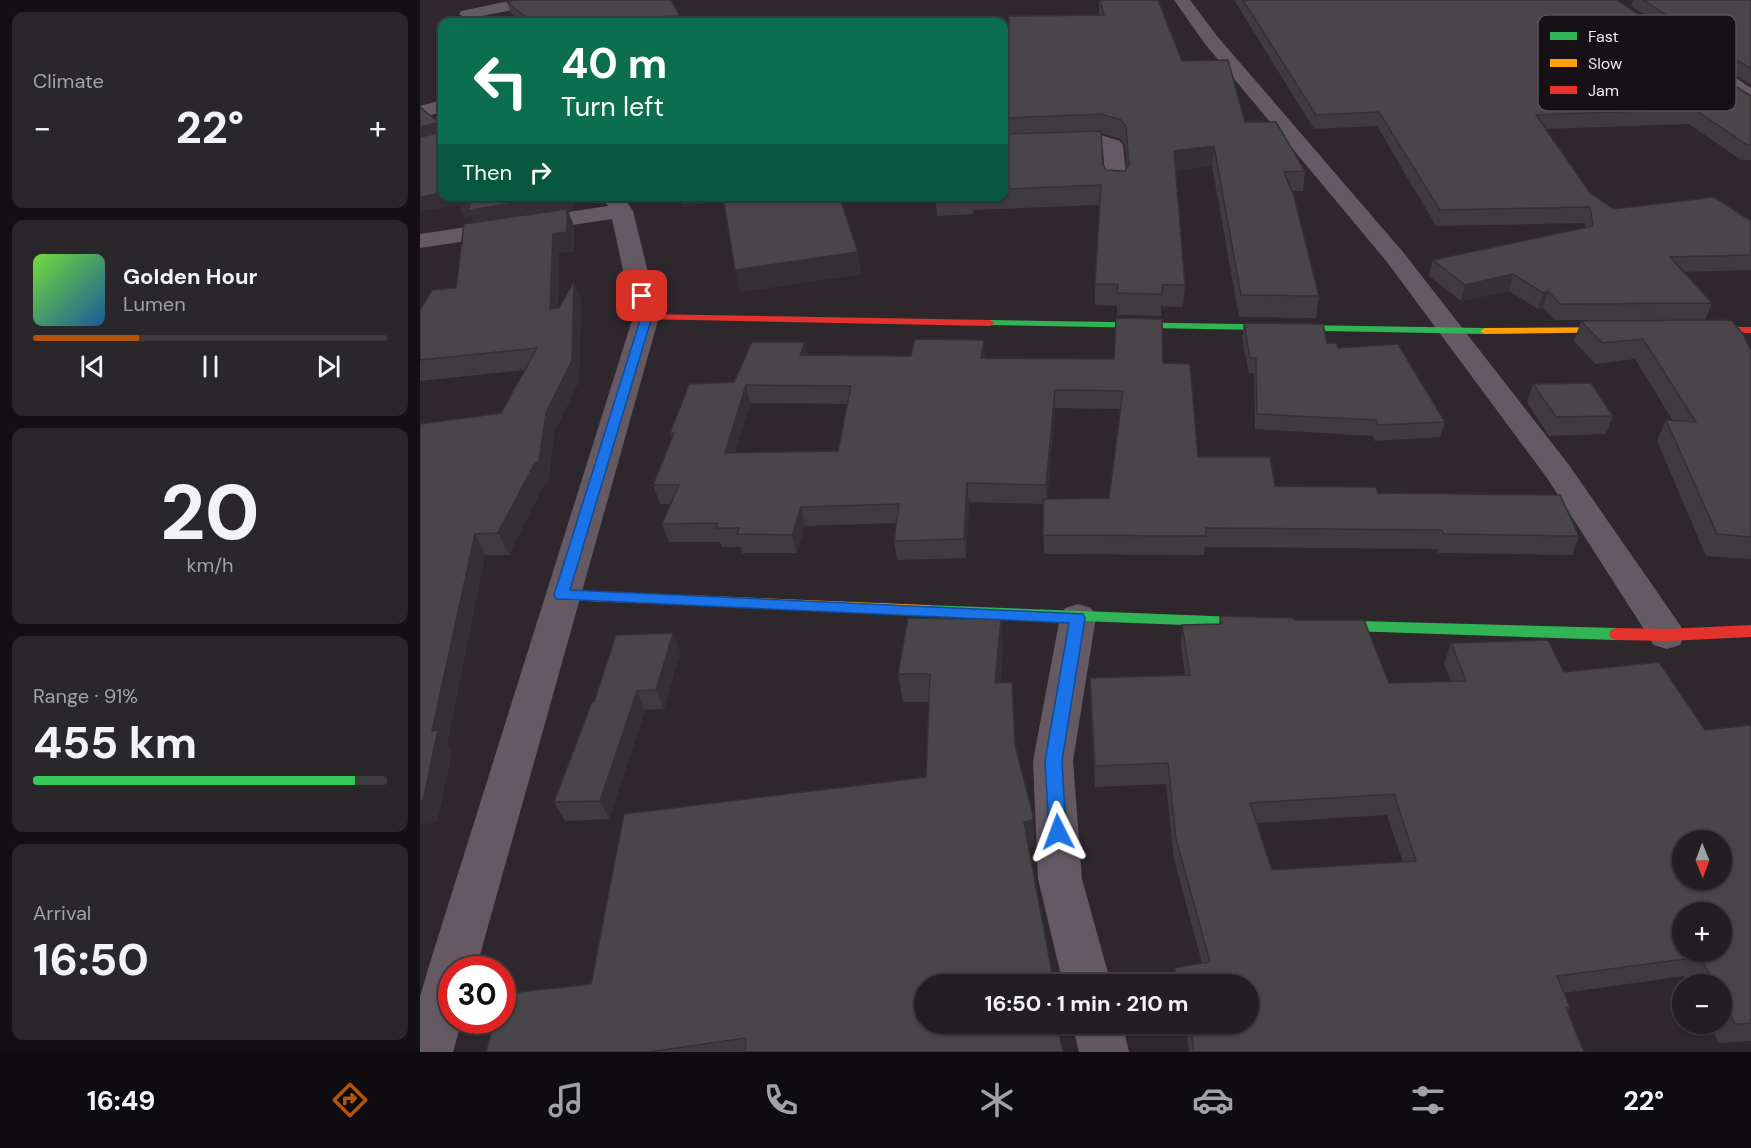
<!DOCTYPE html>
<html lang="en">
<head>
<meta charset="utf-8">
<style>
	:root { --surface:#221e22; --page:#2a272a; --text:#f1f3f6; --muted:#a2a2a5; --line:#3f3c40; --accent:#b45309 }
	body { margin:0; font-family:"DM Sans",sans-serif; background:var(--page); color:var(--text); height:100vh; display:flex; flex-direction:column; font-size:22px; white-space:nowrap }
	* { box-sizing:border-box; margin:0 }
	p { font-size:20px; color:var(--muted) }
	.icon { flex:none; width:33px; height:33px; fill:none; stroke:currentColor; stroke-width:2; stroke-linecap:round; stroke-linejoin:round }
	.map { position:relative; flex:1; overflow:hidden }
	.sheet { display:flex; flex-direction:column; gap:12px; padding:12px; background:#131013; width:420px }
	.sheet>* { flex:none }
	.guide { position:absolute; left:18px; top:18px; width:570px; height:183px; border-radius:12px; box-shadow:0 2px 4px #0004,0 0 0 2px var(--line); background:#0b6e4f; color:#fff; overflow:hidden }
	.needle { width:39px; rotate:179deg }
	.buttons { position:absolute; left:1252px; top:830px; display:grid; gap:12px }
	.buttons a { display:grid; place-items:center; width:60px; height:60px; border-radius:50%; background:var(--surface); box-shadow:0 2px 4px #0004,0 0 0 2px var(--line); font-size:30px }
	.speed { position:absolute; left:18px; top:956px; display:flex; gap:12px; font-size:30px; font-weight:700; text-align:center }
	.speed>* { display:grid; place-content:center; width:78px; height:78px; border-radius:50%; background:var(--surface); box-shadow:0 2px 4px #0004,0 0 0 2px var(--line); line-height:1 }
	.speed .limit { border:9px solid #d22; background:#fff; color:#111 }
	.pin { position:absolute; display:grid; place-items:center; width:51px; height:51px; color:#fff; margin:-26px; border-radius:12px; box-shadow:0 3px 9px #0006 }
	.me { position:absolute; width:66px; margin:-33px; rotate:357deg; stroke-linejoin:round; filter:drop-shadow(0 0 4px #0008) }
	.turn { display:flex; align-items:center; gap:21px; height:126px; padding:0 24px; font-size:27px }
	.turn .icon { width:78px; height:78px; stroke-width:2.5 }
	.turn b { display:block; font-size:42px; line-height:51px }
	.then { display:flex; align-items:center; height:57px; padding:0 24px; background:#0003; gap:12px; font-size:22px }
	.big { font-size:45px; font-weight:700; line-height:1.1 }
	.sheet .card { flex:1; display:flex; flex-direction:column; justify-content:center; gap:9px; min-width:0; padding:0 21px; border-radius:12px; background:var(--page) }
	.sheet .dial { align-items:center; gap:0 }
	.dial b { font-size:78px; line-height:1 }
	.song { display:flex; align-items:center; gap:18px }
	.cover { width:72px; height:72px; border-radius:9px; background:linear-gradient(135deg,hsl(100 70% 55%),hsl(210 70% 35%)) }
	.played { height:6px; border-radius:3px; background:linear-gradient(90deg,var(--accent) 30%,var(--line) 30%) }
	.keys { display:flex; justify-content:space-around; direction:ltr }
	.heat { display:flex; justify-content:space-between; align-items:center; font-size:33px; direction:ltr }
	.charge { height:9px; border-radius:4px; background:linear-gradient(90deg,#34c759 91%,var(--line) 0) }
	.trip { position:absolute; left:494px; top:974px; width:345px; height:60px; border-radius:30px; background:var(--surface); box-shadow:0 2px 4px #0004,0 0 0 2px var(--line); font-weight:700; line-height:60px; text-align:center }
	.dock { display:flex; height:96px; justify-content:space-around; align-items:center; background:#0e0c0e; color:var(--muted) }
	.dock .icon { width:42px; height:42px }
	.dock .on { color:var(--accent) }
	.dock b { font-size:27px; color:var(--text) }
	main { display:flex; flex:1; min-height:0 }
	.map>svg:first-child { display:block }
</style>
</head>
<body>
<main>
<section class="sheet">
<div class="card"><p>Climate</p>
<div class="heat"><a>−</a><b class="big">22°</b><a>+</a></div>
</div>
<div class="card">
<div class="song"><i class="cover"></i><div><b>Golden Hour</b><p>Lumen</p></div></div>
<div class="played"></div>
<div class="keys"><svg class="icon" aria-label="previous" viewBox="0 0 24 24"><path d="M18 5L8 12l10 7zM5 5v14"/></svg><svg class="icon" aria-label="pause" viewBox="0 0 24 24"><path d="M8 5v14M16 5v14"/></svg><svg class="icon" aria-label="next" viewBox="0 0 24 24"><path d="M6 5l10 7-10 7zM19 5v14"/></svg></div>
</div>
<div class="card dial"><b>20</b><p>km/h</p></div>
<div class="card"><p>Range · 91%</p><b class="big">455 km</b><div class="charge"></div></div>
<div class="card"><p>Arrival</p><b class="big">16:50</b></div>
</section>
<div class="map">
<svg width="1331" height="1052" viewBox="0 0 1331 1052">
	<rect width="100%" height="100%" fill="#2e282d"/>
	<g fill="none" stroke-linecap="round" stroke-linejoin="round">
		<path fill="#655a63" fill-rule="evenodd" d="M94,0H126L118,5L47,19L39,14L41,11Z
			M754,0H770L797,36L983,252L1149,465L1260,625L1265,635L1260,645L1247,649L1234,645L1127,478L967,262L785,44Z
			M1275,54L1281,55L1331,88V102L1324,100L1269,63L1266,59L1269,55Z
			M22,100V112L0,118V106Z
			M681,135L700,141L703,145L707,184L704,189L696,190L688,189L685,184L683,148L679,147L584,151V139Z
			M181,196H203L213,211L239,317L56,969H32V1020H42L33,1052H0V997L8,969L213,317L192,219L0,248V234L188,206Z
			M658,604L671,608L676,617L653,761L662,879L691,984H643L618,879L613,761L640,617L645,608Z
			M652,1023H702L709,1052H659Z"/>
		<path fill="#30b455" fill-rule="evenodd" d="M570,320L1065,328L1070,331L1065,334L566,325V321Z
			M506,605L844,618L849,619L851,623L849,627L844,628L506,615L501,614L499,610L501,606Z
			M901,620L1196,628L1201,630L1203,634L1201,638L1196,640L901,630L896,629L894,625L896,621Z"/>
		<path fill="#ff9f0a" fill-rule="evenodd" d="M1203,327L1207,328V332L1065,334L1060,331L1065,328Z
			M142,590L506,605L511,606L513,610L511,614L506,615L142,600L137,599L135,595L137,591Z"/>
		<path fill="#e5322d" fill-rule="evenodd" d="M226,314L570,320L575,323L570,326L222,319V315Z
			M1276,327H1331V333L1272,332V328Z
			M1331,625V637L1247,641L1196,640L1191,638L1189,634L1191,630L1196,628L1247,629Z"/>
	</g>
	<path fill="#403b3f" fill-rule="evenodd" d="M679,0L762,61L825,122L885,171L883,191H872L899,296L896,318L819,317L792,166L755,171L765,285L763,307L741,306V316L697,315V306L675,305V284L680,205L553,210V214L517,216L515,196H584V52L679,15ZM681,133L701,139L705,145L707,168L705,171L686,170L683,164Z
		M814,0H1197L1313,78L1311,83L1331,96V160H1321L1269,124L1125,129L1170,193L1194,209L1331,221V270L1264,272L1292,303L1285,320H1135L1123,308L1118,309L1089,291L1041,301L1009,276L1013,260L1166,228L1165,223L1016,226L957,126L894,129Z
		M1213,0H1331V85L1211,6Z
		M87,2L260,16L261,22H102L91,13Z
		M0,107L22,125V196L153,202V209L148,210L154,227V251L139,253L138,308L161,300L159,381L134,433L128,483L124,484L89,555H65L27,744L32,751L17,822L0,424L81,413L105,370L0,381V310L36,288L54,222L52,217L44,218L39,205L0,211Z
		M258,196H419L438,252L441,274L320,292L303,199L263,207Z
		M1161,321L1331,351V559L1286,556L1237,441L1246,420L1253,421L1215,359L1175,364L1154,341Z
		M824,323L907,343L918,348L1025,422L1020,437L955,441L953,436L835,429L834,373H829L822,338Z
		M385,342L387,355L565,358L743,363L778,457L855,486L958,493L1159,536L1152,555L1018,553L1017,549L785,547L784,555L624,554L623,504L549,502L546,558L477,560L474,541L476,523L385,526L377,553H322L321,547H302L300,542H249L242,524L251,504H240L233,485L252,439L250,433L314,382ZM330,403L427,404L418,451L315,453ZM635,408L700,409L689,498L627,499Z
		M1113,384L1193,416L1186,434L1129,436L1107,402Z
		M800,616L874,620L969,683L1031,681L1024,664L1031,643L1144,672L1285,730L1331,725V1041L1299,1043L1289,1023H1302V984H1269L1264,976L1144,993L1150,1007L1148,1011L1164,1052H769L765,1023H828V984H752L754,968L782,963L754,859L746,784L675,787L670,699V678L765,675L761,646L762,625L799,624ZM967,815L983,862L852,870L836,823Z
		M581,619L583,647L580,683L592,682L596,749L613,815L614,847L609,849L504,984L643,1052H66L171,984L506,777L509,702H483L478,674Z
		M253,633L260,652L244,709L225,710L189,819L145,821L134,802L174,702Z"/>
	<path fill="#343033" d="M16,123L21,136L0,141V127Z
		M794,146L792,166L753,171L754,151Z
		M22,193V196H43L50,203L151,196L153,202V209L148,210L154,227V251L139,253L137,329L54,224L52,217L44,218L39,205L0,211V197Z
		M261,196H304L305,199L263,207Z
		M438,252L441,274L320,292L315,270Z
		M1093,274L1089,291L1041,301L1045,285Z
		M154,281L161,300L159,381L134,433L128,483L124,484L89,555L78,533L126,413Z
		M1128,291L1123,308L1118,309L1123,293Z
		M564,340L565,357L563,376L561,358Z
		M385,342L388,360L380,355Z
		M326,385L330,403L310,472L305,453Z
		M635,390V408L627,504L626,485Z
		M547,483L549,502L546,558L544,539Z
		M381,507L385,526L377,553L372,535Z
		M55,534L65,555L27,744L32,751L17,822L0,825V801L12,731Z
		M581,619L583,647L577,711L575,683Z
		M253,633L260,652L244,709L236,690Z
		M592,682L594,710L597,773L595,745Z
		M217,691L225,710L189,819L180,801Z
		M613,820L614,847L606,850L604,822Z"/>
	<path fill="#4a4549" stroke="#343033" stroke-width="1.5" fill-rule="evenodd" d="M95,0H251L260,16L175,19L177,22H135L134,21L125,22H112L87,2Z
		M680,0H738L762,61L808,60L825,122H856L885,171L864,172L874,196L899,296L821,295L794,146L754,151L765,285H742V294L697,293L698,284H675L681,185L584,189V134L681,131L683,164L686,170L705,171L709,165L706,126L701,120L681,114L584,118V52L589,31V16L684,15Z
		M823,0H1197L1313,78H1302L1331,96V145H1327L1274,109L1116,115L1170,193L1194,209L1294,197L1331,221V255L1250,257L1292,303L1140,304L1128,291L1123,293L1093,274L1045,285L1013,260L1173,226L1170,207L1020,210L959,112L896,115Z
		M1223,0H1331V69Z
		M0,107L22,125V193L0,197V137L17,133L19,125L16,123L0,127Z
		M40,196H141L49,210L50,203L38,204Z
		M303,196H419L438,252L315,270Z
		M147,209V232L133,234L130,309L139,308L154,281L152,361L126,413L119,462L115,463L78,533L55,534L12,731L18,730L3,801H0V424L81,413L117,348L0,360V310L12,290L36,288L44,224Z
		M696,318L742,319L743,363L770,364L778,457H850L855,486L956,487L958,493L1140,495L1159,536L1024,534L1022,530L786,528V536L623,535V499L689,498L703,391L635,390L626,485L547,483L544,539L474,541L479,504L381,507L372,535L317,534L319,528H296L298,523L242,524L259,485H233L254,433H250L269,384L314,382L332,342H385L380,355L491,356L495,339L564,340L561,358L694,359ZM326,385L431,386L418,451L305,453Z
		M1311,320L1323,334L1331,351V537L1297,534L1246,420L1276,422L1223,339L1182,343L1161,321Z
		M824,323L903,324L907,343H916L918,348L978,344L1025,422L958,425L956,420L837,414L836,358H830Z
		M1171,383L1193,416L1136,417L1113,384Z
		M800,616L874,618V620H944L969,683L1046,681L1031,643L1128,640L1144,672L1239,662L1285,730L1331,725V1023L1315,1024L1302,997V984H1295L1291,976L1279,957L1137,976L1150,1007L1146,1008L1164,1052H774L770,1023H828V984H758L754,968L790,962L756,839L748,763L675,766L670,678L770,675L762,625L801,624ZM974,794L996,861L852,870L830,803ZM1263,840H1302V879H1263ZM1263,912H1302V951H1263Z
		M488,618L581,619L575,683L592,682L595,745L613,815V820L604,822L634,984H504V1023H637L643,1052H326L325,1038L229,1052H66L75,1020H82V994L171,984L204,814L506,777L510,674H478Z
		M253,633L236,690L217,691L180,801L134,802L172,702H174L196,635Z"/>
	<path fill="#1a73e8" stroke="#114b97" stroke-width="1.5" d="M222,293L227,296L232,317L150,590L663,614L665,618L642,761L646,832L644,837L638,839L631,837L629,832L625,761L649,623L136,599L134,595L221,317L216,296Z"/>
	<rect x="1118" y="15" width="198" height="96" rx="9" fill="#151114" stroke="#575255" stroke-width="1.5"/>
	<rect x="1130" y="32" width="27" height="8" fill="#30b455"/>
	<rect x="1130" y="59" width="27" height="8" fill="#ff9f0a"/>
	<rect x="1130" y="86" width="27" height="8" fill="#e5322d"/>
	<g font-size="16" fill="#f0e9ee">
		<text x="1168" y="42">Fast</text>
		<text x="1168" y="69">Slow</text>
		<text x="1168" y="96">Jam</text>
	</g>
</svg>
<div class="buttons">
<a><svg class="needle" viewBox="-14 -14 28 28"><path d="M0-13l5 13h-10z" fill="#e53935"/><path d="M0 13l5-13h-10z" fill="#a2a2a5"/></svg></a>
<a>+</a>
<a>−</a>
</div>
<div class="speed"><div class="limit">30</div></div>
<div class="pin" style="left:222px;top:296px;background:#d93025"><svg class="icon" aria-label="arrive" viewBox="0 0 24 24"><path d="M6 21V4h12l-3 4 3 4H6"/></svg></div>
<svg class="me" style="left:638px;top:832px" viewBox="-20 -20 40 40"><path d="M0-17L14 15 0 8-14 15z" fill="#1a73e8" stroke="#fff" stroke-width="4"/></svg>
<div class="trip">16:50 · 1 min · 210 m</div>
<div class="guide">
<div class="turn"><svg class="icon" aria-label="left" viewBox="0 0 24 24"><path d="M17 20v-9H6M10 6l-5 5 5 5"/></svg><div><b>40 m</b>Turn left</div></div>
<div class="then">Then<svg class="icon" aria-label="right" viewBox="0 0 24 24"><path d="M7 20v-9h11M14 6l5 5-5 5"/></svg></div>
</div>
</div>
</main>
<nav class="dock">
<b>16:49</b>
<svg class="icon on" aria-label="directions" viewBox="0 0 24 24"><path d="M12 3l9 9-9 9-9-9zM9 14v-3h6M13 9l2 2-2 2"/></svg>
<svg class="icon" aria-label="music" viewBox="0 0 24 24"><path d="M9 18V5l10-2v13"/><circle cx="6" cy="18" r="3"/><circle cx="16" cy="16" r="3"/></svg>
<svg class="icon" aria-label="phone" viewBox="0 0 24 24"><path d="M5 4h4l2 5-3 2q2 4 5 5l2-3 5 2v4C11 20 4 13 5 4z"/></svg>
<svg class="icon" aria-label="climate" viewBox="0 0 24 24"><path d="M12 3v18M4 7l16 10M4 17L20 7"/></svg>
<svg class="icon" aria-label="car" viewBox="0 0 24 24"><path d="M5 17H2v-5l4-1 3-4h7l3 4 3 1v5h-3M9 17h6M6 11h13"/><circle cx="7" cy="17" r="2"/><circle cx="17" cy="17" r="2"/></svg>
<svg class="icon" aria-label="filters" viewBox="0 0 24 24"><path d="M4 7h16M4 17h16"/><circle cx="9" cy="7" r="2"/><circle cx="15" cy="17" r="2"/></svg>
<b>22°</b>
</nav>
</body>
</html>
